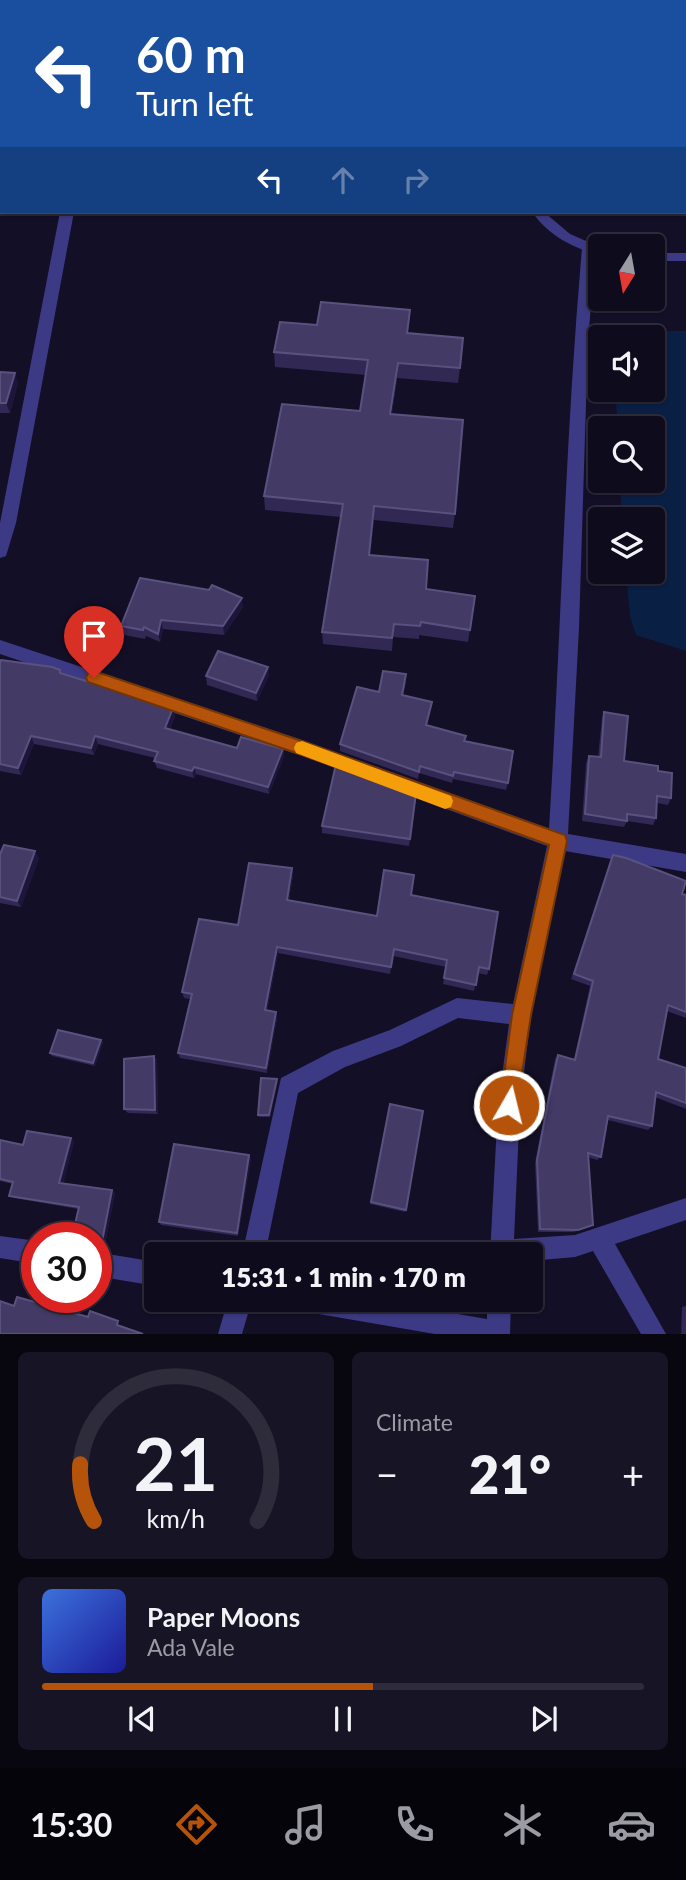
<!DOCTYPE html>
<html lang="en">
<head>
<meta charset="utf-8">
<style>
	:root { --surface:#0e0b1c; --page:#171425; --text:#f1f3f6; --muted:#9b9ba3; --line:#2e2b3b; --accent:#b45309 }
	body { margin:0; font-family:Lato,sans-serif; background:var(--page); color:var(--text); height:100vh; display:flex; flex-direction:column; font-size:26px; white-space:nowrap }
	* { box-sizing:border-box; margin:0 }
	p { font-size:23px; color:var(--muted) }
	.icon { flex:none; width:38px; height:38px; fill:none; stroke:currentColor; stroke-width:2; stroke-linecap:round; stroke-linejoin:round }
	.map { position:relative; height:1334px; overflow:hidden }
	.panel { display:flex; flex-direction:column; gap:18px; padding:18px; background:#08060f; flex:1 }
	.panel>* { flex:none }
	.guide { position:absolute; left:0px; top:0px; width:686px; height:214px; box-shadow:0 2px 5px #0004,0 0 0 2px var(--line); background:#1a4fa0; color:#fff; overflow:hidden }
	.needle { width:46px; rotate:191deg }
	.buttons { position:absolute; left:588px; top:234px; display:grid; gap:14px }
	.buttons a { display:grid; place-items:center; width:77px; height:77px; border-radius:7px; background:var(--surface); box-shadow:0 2px 5px #0004,0 0 0 2px var(--line); font-size:35px }
	.speed { position:absolute; left:21px; top:1222px; display:flex; gap:14px; font-size:35px; font-weight:700; text-align:center }
	.speed>* { display:grid; place-content:center; width:91px; height:91px; border-radius:50%; background:var(--surface); box-shadow:0 2px 5px #0004,0 0 0 2px var(--line); line-height:1 }
	.speed .limit { border:10px solid #d22; background:#fff; color:#111 }
	.pin { position:absolute; display:grid; place-items:center; width:60px; height:60px; color:#fff; margin:-72px -30px; border-radius:50% 50% 50% 0; rotate:-45deg; box-shadow:0 0 7px #0007 }
	.pin .icon { rotate:45deg }
	.me { position:absolute; width:77px; margin:-38px; rotate:8deg; stroke-linejoin:round; filter:drop-shadow(0 0 5px #0008) }
	.turn { display:flex; align-items:center; gap:24px; height:147px; padding:0 21px; font-size:32px }
	.turn .icon { width:91px; height:91px; stroke-width:2.5 }
	.turn b { display:block; font-size:49px; line-height:60px }
	.lanes { display:flex; align-items:center; height:66px; padding:0 21px; background:#0003; justify-content:center; gap:35px; direction:ltr }
	.lanes .off { opacity:.35 }
	.big { font-size:52px; font-weight:800; line-height:1.1 }
	.panel .tile { flex:1; display:flex; flex-direction:column; justify-content:center; gap:10px; min-width:0; padding:0 24px; border-radius:10px; background:var(--page) }
	.panel .dial { align-items:center; gap:0 }
	.dial svg { height:182px; overflow:visible; fill:none; stroke:var(--line); stroke-width:7; stroke-linecap:round; text-anchor:middle }
	.dial text { fill:var(--text); stroke:none }
	.song { display:flex; align-items:center; gap:21px }
	.cover { width:84px; height:84px; border-radius:10px; background:linear-gradient(135deg,hsl(220 70% 55%),hsl(240 70% 35%)) }
	.played { height:7px; border-radius:4px; background:linear-gradient(90deg,var(--accent) 55%,var(--line) 55%) }
	.keys { display:flex; justify-content:space-around; direction:ltr }
	.heat { display:flex; justify-content:space-between; align-items:center; font-size:38px; direction:ltr }
	.panel .tiles { flex:1; display:grid; gap:18px; grid-template-columns:1fr 1fr }
	.tile:last-child { grid-column:span 2 }
	.trip { position:absolute; left:144px; top:1242px; width:399px; height:70px; border-radius:7px; background:var(--surface); box-shadow:0 2px 5px #0004,0 0 0 2px var(--line); font-weight:800; line-height:70px; text-align:center }
	.tabs { display:flex; height:112px; justify-content:space-around; align-items:center; background:#06040b; color:var(--muted) }
	.tabs .icon { width:49px; height:49px }
	.tabs .active { color:var(--accent) }
	.tabs b { font-size:32px; color:var(--text) }
	.map>svg:first-child { display:block }
</style>
</head>
<body>
<div class="map">
<svg width="686" height="1334" viewBox="0 0 686 1334">
	<rect width="100%" height="100%" fill="#130f26"/>
	<path fill="#0a1f44" d="M635,325L651,331H686V651L636,635L630,617L626,572H653V520H622L620,481H653V429H618L615,390H653V338H616Z"/>
	<g fill="none" stroke-linecap="round" stroke-linejoin="round">
		<path stroke="#0a1f44" stroke-width="6" d="M347,2L349,0"/>
		<path fill="#3d3a85" fill-rule="evenodd" d="M684,43H686V49H684Z
			M532,212H544L570,234L600,247V255C573,248 549,236 532,212Z
			M653,253H686V261H653Z"/>
		<path fill="#3d3a85" fill-rule="evenodd" d="M60,212H74L16,523L6,556L0,558V523Z
			M589,244L596,248L588,340L579,628L568,834L686,854V872L565,851L531,1015L520,1105L514,1239L575,1235L686,1198V1220L615,1244L666,1334H641L593,1251L575,1257L530,1261V1255H490L498,1105L509,1024L458,1018L401,1046L345,1067L298,1093L265,1255H242L281,1078L333,1051L390,1030L457,998L513,1004L547,846L305,757L0,654V640L305,741L549,829C561,635 565,441 582,248Z
			M0,1236L37,1241V1264L0,1258Z
			M96,1252L156,1262V1286L96,1276Z
			M228,1300H252L242,1334H218Z
			M295,1300H376L487,1319V1300H511L510,1334H435L307,1312L299,1308Z"/>
	</g>
	<path fill="#312854" d="M410,310L408,333L460,368L458,383L397,378L392,414L455,514L453,528L374,520L370,555L426,589L475,596L468,642L419,635V639L393,637L392,651L323,644L322,632L341,517L265,510L264,496L360,411L366,375L275,367L274,352L317,325Z
		M0,372L18,383L10,413H0Z
		M243,607L224,635L163,629L160,642L146,636L145,639L124,635L121,626Z
		M0,663L60,670L62,673L173,708L175,716L170,729L237,748L283,749L284,756L269,794L196,774L194,778L157,768L154,761L155,758L98,744L94,755L34,744L21,775L0,771Z
		M269,675L257,701L207,685L206,676Z
		M406,682L403,695L432,702L427,725L465,741L508,783L506,790L453,779L452,783L419,773L418,779L340,751V744L379,692Z
		M604,712L624,761L658,771L671,798L668,805L657,803L656,818L653,825L627,821L624,827L582,821L586,763L589,756L598,757L602,719Z
		M416,793L409,846L322,833V826Z
		M0,854L39,858L21,907L0,903Z
		M613,855L682,894L686,895V1018L667,1011L658,1059L686,1068V1109L655,1097L652,1126L648,1130L608,1120L601,1157L597,1160L588,1157L593,1225L574,1232H538L535,1163L555,1059L558,1055L574,1059L590,986L571,979L610,861Z
		M292,868L293,875L289,900L377,916L411,895L489,969L487,975L478,973L474,991L443,984L446,967L393,956L390,974L278,953L267,1011L276,1012L277,1018L267,1073L180,1058L178,1053L190,999L184,998L182,992L238,925Z
		M101,1040L103,1042L95,1066L52,1056L50,1053Z
		M154,1056L157,1060L158,1114L128,1113L124,1109Z
		M277,1079L278,1081L270,1117H259L258,1115Z
		M390,1104L423,1111L405,1212L370,1204Z
		M71,1138L74,1142L63,1183L112,1190L115,1193L104,1249L96,1248V1237L78,1209L14,1198L9,1196L13,1184L0,1181V1140L23,1145Z
		M251,1158L238,1236L161,1225L159,1222Z
		M686,1306V1334H681L682,1307Z"/>
	<path fill="#1d163a" d="M398,363L397,378L390,428V414Z
		M15,373L18,383L10,413L6,403Z
		M374,506V520L369,568V555Z
		M242,598L243,607L224,635L223,626Z
		M161,620L163,629L160,642L158,634Z
		M268,667L269,675L257,701L256,693Z
		M173,708L175,716L167,736L165,728Z
		M31,736L34,744L21,775L18,768Z
		M95,736L98,744L94,755L91,748Z
		M283,749L284,756L269,794L268,787Z
		M194,767L196,774L194,778L192,771Z
		M35,851L39,858L21,907L17,901Z
		M292,868L293,875L288,907L287,900Z
		M277,947L278,953L266,1016L265,1010Z
		M276,1012L277,1018L267,1073L266,1068Z
		M101,1040L103,1042L95,1066L93,1063Z
		M154,1056L157,1060L158,1114L155,1110Z
		M277,1079L278,1081L270,1117L269,1115Z
		M71,1138L74,1142L63,1186L59,1183Z
		M249,1155L251,1158L238,1236L237,1233Z
		M112,1190L115,1193L104,1249L101,1247Z"/>
	<path fill="#433a66" stroke="#5a527e" stroke-width="2" d="M575,0H653L654,2H564V1Z
		M2,53V122H0V57Z
		M321,302L410,310L407,333L463,338L460,368L398,363L390,414L463,420L455,514L374,506L369,555L428,560L426,589L475,596L470,630L421,622L420,626L394,624L392,638L322,632L343,504L264,496L282,404L360,411L368,360L274,352L280,322L317,325Z
		M0,372L15,373L6,403H0Z
		M140,578L209,590L212,585L242,598L223,626L161,620L158,634L144,627L143,630L121,626Z
		M218,651L268,667L256,693L206,676Z
		M1,660L52,667L60,670V673L173,708L165,728L237,748L241,737L283,749L268,787L194,767L192,771L154,761L158,752L95,736L91,748L31,736L18,768L0,764V663Z
		M383,671L406,674L402,695L432,702L426,725L466,736L464,741L513,751L508,783L454,772L453,776L420,766L419,772L340,744L357,687L379,692Z
		M604,712L628,716L624,761L658,766V771L672,773L671,798L657,796L656,818L627,814V821L585,814L589,756L601,757Z
		M336,764L416,793L410,839L322,826Z
		M4,845L35,851L17,901L0,897V854Z
		M613,855L626,858L686,881L682,894L686,895V1012L668,1005L658,1059L686,1068V1103L656,1092L652,1126L608,1116L601,1157L588,1153L593,1225L578,1230L540,1229L537,1160L548,1102L558,1055L575,1060L593,981L574,974Z
		M249,863L292,868L287,900L377,916L384,870L414,875L411,895L498,912L489,969L479,967L476,985L444,978L447,960L394,949L391,967L277,947L265,1010L276,1012L266,1068L178,1053L192,994L182,992L199,919L238,925Z
		M58,1030L101,1040L93,1063L50,1053Z
		M154,1056L155,1110L124,1109V1059Z
		M261,1078L277,1079L269,1115H258Z
		M390,1104L423,1111L406,1210L371,1202Z
		M27,1131L71,1138L59,1183L112,1190L101,1247L96,1246V1237H72L79,1207L9,1196L13,1182L0,1179V1140L23,1145Z
		M174,1144L249,1155L237,1233L159,1222Z
		M17,1297L88,1317L90,1311L118,1321L117,1325L143,1334H0V1301L14,1306Z"/>
	<path fill="#b45309" stroke="#753606" stroke-width="2" d="M94,671L305,742L565,835L567,841L531,1015L516,1112L509,1115L502,1112L500,1105L512,1015L549,845L305,756L88,682L86,678L88,673Z"/>
	<path fill="#f59e0b" d="M302,741L451,796L453,801L451,807L445,809L296,753L294,748L296,743Z"/>
</svg>
<div class="buttons">
<a><svg class="needle" viewBox="-14 -14 28 28"><path d="M0-13l5 13h-10z" fill="#e53935"/><path d="M0 13l5-13h-10z" fill="#9b9ba3"/></svg></a>
<a><svg class="icon" aria-label="sound" viewBox="0 0 24 24"><path d="M4 9h4l5-4v14l-5-4H4zM17 9q2 3 0 6"/></svg></a>
<a><svg class="icon" aria-label="search" viewBox="0 0 24 24"><circle cx="10" cy="10" r="6"/><path d="M15 15l6 6"/></svg></a>
<a><svg class="icon" aria-label="layers" viewBox="0 0 24 24"><path d="M12 4l9 5-9 5-9-5zM3 14l9 5 9-5"/></svg></a>
</div>
<div class="speed"><div class="limit">30</div></div>
<div class="pin" style="left:94px;top:678px;background:#d93025"><svg class="icon" aria-label="arrive" viewBox="0 0 24 24"><path d="M6 21V4h12l-3 4 3 4H6"/></svg></div>
<svg class="me" style="left:509px;top:1105px" viewBox="-20 -20 40 40"><circle r="17" fill="#b45309" stroke="#fff" stroke-width="3"/><path d="M0-11L8 9 0 5-8 9z" fill="#fff"/></svg>
<div class="trip">15:31 · 1 min · 170 m</div>
<div class="guide">
<div class="turn"><svg class="icon" aria-label="left" viewBox="0 0 24 24"><path d="M17 20v-9H6M10 6l-5 5 5 5"/></svg><div><b>60 m</b>Turn left</div></div>
<div class="lanes"><svg class="icon" aria-label="left" viewBox="0 0 24 24"><path d="M17 20v-9H6M10 6l-5 5 5 5"/></svg><svg class="icon off" aria-label="ahead" viewBox="0 0 24 24"><path d="M12 20V5M6 11l6-6 6 6"/></svg><svg class="icon off" aria-label="right" viewBox="0 0 24 24"><path d="M7 20v-9h11M14 6l5 5-5 5"/></svg></div>
</div>
</div>
<section class="panel">
<div class="tiles">
<div class="tile dial"><svg viewBox="0 0 100 80">
<path d="M14 69A42 42 0 1 1 86 69"/>
<path d="M14 69A42 42 0 0 1 8 44" stroke="#b45309"/>
<text x="50" y="56" font-size="32" font-weight="700">21</text>
<text x="50" y="72" font-size="11">km/h</text>
</svg></div>
<div class="tile"><p>Climate</p>
<div class="heat"><a>−</a><b class="big">21°</b><a>+</a></div>
</div>
<div class="tile">
<div class="song"><i class="cover"></i><div><b>Paper Moons</b><p>Ada Vale</p></div></div>
<div class="played"></div>
<div class="keys"><svg class="icon" aria-label="previous" viewBox="0 0 24 24"><path d="M18 5L8 12l10 7zM5 5v14"/></svg><svg class="icon" aria-label="pause" viewBox="0 0 24 24"><path d="M8 5v14M16 5v14"/></svg><svg class="icon" aria-label="next" viewBox="0 0 24 24"><path d="M6 5l10 7-10 7zM19 5v14"/></svg></div>
</div>
</div>
</section>
<nav class="tabs">
<b>15:30</b>
<svg class="icon active" aria-label="directions" viewBox="0 0 24 24"><path d="M12 3l9 9-9 9-9-9zM9 14v-3h6M13 9l2 2-2 2"/></svg>
<svg class="icon" aria-label="music" viewBox="0 0 24 24"><path d="M9 18V5l10-2v13"/><circle cx="6" cy="18" r="3"/><circle cx="16" cy="16" r="3"/></svg>
<svg class="icon" aria-label="phone" viewBox="0 0 24 24"><path d="M5 4h4l2 5-3 2q2 4 5 5l2-3 5 2v4C11 20 4 13 5 4z"/></svg>
<svg class="icon" aria-label="climate" viewBox="0 0 24 24"><path d="M12 3v18M4 7l16 10M4 17L20 7"/></svg>
<svg class="icon" aria-label="car" viewBox="0 0 24 24"><path d="M5 17H2v-5l4-1 3-4h7l3 4 3 1v5h-3M9 17h6M6 11h13"/><circle cx="7" cy="17" r="2"/><circle cx="17" cy="17" r="2"/></svg>
</nav>
</body>
</html>
